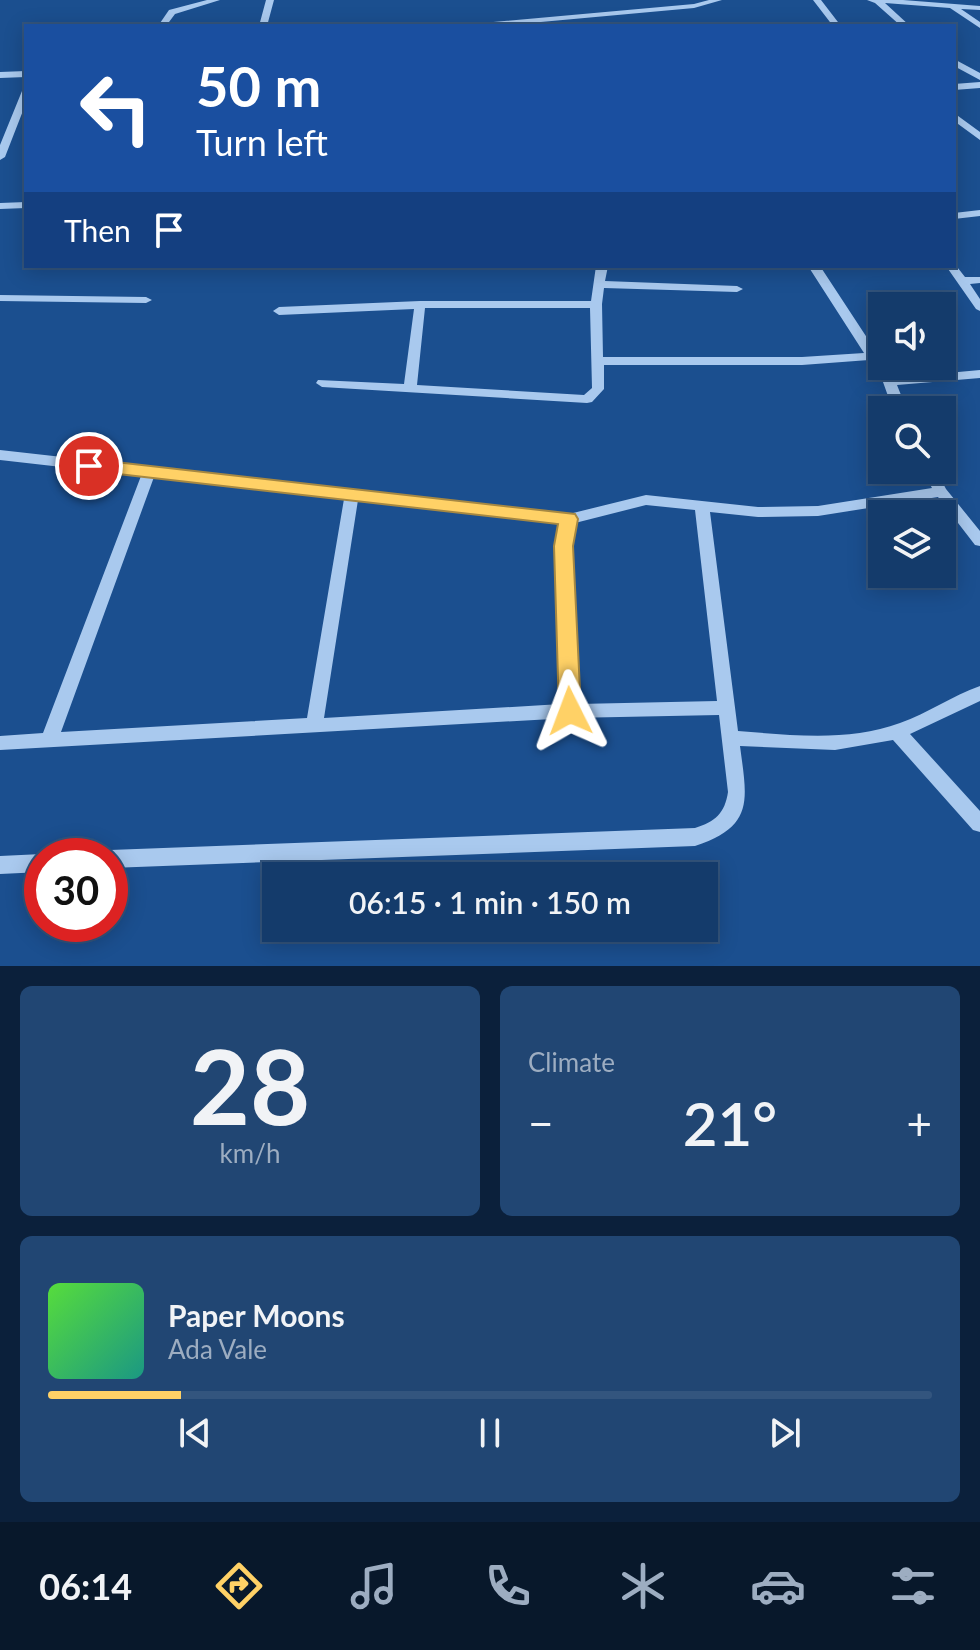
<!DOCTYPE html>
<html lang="en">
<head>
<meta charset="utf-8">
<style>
	:root { --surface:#143b6b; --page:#214673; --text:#f1f3f6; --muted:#9dadc1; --line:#33557e; --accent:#ffd166 }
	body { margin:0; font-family:Lato,sans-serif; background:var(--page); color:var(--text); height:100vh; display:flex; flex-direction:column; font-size:30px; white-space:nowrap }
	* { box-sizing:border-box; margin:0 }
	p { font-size:26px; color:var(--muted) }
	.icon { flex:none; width:44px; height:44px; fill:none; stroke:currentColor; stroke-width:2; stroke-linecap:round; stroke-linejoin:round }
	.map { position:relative; height:966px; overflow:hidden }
	.panel { display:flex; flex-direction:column; gap:20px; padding:20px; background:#0b203b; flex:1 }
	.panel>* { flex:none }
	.guide { position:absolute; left:24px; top:24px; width:932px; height:244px; border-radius:0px; box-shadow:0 4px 20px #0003,0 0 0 2px var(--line); background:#1a4fa0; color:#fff; overflow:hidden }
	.buttons { position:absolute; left:868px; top:292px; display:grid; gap:16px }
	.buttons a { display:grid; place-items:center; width:88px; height:88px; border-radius:0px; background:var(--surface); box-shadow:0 4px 20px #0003,0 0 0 2px var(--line); font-size:40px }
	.speed { position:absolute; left:24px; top:838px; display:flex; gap:16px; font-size:40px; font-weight:700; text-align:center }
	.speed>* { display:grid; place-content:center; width:104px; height:104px; border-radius:50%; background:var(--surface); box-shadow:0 4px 20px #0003,0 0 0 2px var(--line); line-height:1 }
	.speed .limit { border:12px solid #d22; background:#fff; color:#111 }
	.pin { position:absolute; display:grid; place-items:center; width:68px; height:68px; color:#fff; margin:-34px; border:4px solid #fff; border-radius:50%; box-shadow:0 2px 8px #0007 }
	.me { position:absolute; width:88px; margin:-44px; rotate:357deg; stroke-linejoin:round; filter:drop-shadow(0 0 6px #0008) }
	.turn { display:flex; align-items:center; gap:28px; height:168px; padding:0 40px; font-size:36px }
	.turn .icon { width:104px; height:104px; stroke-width:2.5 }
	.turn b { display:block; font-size:56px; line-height:68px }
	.then { display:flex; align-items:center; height:76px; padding:0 40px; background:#0003; gap:16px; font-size:30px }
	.big { font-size:60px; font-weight:600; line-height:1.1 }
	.panel .card { flex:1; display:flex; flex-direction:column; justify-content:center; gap:12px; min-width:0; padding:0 28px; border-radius:12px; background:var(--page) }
	.panel .dial { align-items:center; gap:0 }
	.dial b { font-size:104px; line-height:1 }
	.song { display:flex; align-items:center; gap:24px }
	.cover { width:96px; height:96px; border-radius:12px; background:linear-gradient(135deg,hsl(110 70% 55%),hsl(170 70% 35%)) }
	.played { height:8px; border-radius:4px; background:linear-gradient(90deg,var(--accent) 15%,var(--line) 15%) }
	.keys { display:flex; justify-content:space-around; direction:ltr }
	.heat { display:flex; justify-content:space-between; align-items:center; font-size:44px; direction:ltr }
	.panel .tiles { flex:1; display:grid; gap:20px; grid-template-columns:1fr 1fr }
	.card:last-child { grid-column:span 2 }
	.trip { position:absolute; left:262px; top:862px; width:456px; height:80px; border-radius:0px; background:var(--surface); box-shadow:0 4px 20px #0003,0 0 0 2px var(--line); font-weight:600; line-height:80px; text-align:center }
	.dock { display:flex; height:128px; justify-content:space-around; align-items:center; background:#08182b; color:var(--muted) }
	.dock .icon { width:56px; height:56px }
	.dock .selected { color:var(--accent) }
	.dock b { font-size:36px; color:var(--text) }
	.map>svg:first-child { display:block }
</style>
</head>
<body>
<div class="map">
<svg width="980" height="966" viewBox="0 0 980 966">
	<rect width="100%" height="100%" fill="#1b4f8f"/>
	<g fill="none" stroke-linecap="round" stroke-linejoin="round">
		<path fill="#a9c9ee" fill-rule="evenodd" d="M207,0H220L175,14L166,26H158L169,10Z
			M266,0H274L267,26H259Z
			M709,0H722L694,8L498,26H467L471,24L694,4Z
			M813,0H821L841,26H833Z
			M867,0H903L980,6V10L961,9L980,22V28L950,8L885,3L910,26H901L875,3Z
			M954,59L980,73V80L954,66Z
			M26,71V77L0,78V72Z
			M980,82V88L954,90V84Z
			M26,88V103L5,157L0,160V145L22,91Z
			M954,113L980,132V140L954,121Z
			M26,202V208L0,209V203Z
			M980,210V216L954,219V213Z
			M954,263L965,277H980V283L970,284L980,299V311L976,309L946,266H954Z
			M596,266H608L605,281L737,286L743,289L737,292L604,288L602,304L603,357H802L864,353L808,266H820L879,356L882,366H885L893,378L980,370V378L897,385L907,410H893L883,382L869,360L802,365H604V389L592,402L587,403L322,387L316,383L318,380L404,384L414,309L279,315L273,311L279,307L420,301H591ZM425,308H590L592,388L584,395L417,385Z
			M0,295L146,297L152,300L146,303L0,301Z
			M0,450L569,514L646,495L758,507L818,506L932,488L922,470H936L946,489L980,531V546L975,545L938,497L818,516L758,517L710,512L738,731C791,735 849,742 900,723C928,713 952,696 980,686V701L910,734L980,811V832L973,830L893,740L835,750L740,746C747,800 755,826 695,846L110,868V856H102L103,853L110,850L695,828C715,822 725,813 728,792L719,715L570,718L0,750V736L43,733L141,476L0,460ZM154,477L344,499L307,718L61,732ZM358,500L561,523L556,546L561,704L324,718ZM646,505L695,510L717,701L578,704L570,546L575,523Z
			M42,854L47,856H42V872L0,874V856Z"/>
	</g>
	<path fill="#ffd166" stroke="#a68842" stroke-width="2" d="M89,459L575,514L578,519L573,546L581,711L577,717L570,720L562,717L559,711L554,546L558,524L83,470L80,466Z"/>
</svg>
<div class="buttons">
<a><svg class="icon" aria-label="sound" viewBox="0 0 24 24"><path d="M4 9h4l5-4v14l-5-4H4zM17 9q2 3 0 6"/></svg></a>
<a><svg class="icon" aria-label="search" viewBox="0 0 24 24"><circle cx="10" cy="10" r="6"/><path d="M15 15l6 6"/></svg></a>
<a><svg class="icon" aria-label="layers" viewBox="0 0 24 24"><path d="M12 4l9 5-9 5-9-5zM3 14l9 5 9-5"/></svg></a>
</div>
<div class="speed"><div class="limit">30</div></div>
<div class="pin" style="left:89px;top:466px;background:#d93025"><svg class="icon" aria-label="arrive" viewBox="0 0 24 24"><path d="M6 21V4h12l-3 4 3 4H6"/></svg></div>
<svg class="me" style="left:570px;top:711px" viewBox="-20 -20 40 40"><path d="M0-17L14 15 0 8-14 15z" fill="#ffd166" stroke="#fff" stroke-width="4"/></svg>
<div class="trip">06:15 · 1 min · 150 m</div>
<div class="guide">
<div class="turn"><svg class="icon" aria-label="left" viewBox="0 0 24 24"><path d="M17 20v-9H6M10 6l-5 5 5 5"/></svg><div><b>50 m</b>Turn left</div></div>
<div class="then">Then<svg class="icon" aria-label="arrive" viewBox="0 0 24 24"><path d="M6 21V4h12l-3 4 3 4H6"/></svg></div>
</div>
</div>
<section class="panel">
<div class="tiles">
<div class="card dial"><b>28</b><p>km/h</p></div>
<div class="card"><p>Climate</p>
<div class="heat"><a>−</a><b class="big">21°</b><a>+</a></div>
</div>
<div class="card">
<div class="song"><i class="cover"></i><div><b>Paper Moons</b><p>Ada Vale</p></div></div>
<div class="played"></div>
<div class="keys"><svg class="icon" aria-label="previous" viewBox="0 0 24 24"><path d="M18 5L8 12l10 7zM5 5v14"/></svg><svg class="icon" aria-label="pause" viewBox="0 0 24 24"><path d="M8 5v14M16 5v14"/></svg><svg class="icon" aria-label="next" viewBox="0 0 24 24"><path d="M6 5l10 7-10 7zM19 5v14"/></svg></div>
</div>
</div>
</section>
<nav class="dock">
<b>06:14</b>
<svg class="icon selected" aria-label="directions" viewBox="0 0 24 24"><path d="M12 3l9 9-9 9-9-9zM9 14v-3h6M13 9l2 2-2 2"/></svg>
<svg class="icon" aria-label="music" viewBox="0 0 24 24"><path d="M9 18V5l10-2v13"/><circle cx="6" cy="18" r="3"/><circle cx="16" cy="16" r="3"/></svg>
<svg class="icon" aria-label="phone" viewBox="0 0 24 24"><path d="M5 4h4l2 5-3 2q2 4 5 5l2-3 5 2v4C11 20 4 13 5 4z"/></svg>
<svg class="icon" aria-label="climate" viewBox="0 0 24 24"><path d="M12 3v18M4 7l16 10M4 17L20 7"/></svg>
<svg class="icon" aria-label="car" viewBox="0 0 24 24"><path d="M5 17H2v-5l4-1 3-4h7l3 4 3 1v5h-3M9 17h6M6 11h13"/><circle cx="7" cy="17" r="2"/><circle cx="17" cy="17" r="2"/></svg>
<svg class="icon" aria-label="filters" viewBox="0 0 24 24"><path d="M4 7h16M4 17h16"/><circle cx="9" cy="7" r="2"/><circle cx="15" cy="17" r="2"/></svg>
</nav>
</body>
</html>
